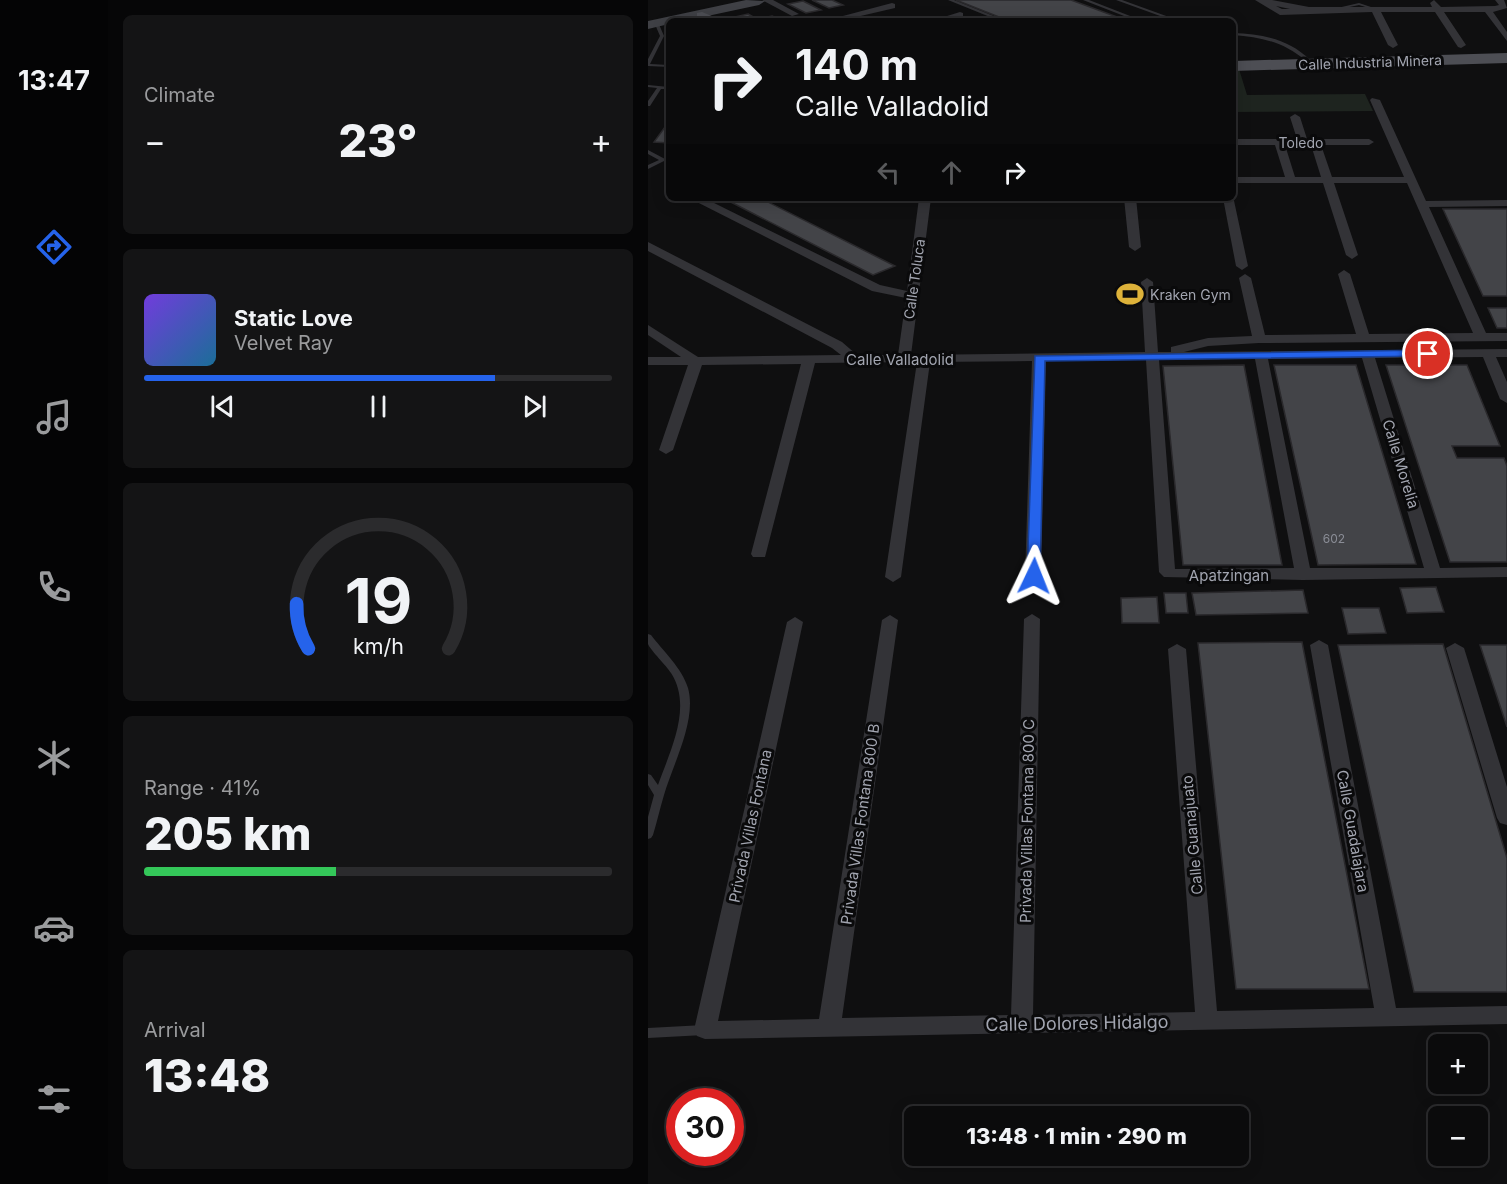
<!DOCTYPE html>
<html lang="en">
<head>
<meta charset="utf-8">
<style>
	:root { --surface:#0b0b0c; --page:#141415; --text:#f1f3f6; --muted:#9a9b9d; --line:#2b2b2d; --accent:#2563eb }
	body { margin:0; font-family:Inter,sans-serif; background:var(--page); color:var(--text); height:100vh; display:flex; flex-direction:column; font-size:22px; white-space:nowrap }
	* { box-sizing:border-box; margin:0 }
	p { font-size:20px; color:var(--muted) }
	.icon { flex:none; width:33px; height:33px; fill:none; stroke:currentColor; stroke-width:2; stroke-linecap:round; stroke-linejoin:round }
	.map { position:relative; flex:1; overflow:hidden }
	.drawer { display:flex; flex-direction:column; gap:15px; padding:15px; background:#060607; width:540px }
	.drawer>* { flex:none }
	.hud { position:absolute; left:18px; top:18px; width:570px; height:183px; border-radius:9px; box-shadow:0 3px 15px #0003,0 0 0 2px var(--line); background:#0b0b0c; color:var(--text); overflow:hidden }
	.fabs { position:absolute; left:780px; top:1034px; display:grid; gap:12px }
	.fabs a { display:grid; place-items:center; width:60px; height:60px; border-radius:9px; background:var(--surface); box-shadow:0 3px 15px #0003,0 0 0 2px var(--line); font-size:30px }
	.speed { position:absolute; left:18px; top:1088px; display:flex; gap:12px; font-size:30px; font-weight:700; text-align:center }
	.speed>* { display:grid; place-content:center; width:78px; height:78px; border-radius:50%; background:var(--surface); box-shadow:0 3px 15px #0003,0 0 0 2px var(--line); line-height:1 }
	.speed .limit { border:9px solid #d22; background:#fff; color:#111 }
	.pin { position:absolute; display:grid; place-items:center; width:51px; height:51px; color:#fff; margin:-26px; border:3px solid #fff; border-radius:50%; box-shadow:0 2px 6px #0007 }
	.me { position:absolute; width:66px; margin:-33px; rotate:2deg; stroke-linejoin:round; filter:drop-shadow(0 0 4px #0008) }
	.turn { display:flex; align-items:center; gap:21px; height:126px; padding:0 30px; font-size:27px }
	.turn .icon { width:78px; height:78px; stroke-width:2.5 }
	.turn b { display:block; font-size:42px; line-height:51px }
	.lanes { display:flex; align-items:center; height:57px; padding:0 30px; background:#0003; justify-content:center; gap:30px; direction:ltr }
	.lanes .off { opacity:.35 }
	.big { font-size:45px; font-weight:800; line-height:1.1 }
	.drawer .card { flex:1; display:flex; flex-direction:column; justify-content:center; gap:9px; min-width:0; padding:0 21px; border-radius:9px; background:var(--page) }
	.drawer .dial { align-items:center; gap:0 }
	.dial svg { height:156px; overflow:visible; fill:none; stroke:var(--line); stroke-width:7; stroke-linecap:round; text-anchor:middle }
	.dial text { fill:var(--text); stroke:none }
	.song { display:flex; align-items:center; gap:18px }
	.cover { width:72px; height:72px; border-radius:9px; background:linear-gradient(135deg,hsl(260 70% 55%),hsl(200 70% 35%)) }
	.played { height:6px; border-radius:3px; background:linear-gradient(90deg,var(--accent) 75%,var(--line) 75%) }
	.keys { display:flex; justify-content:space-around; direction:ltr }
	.heat { display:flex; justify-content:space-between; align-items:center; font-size:33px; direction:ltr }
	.charge { height:9px; border-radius:4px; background:linear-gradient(90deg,#34c759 41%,var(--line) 0) }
	.trip { position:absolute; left:256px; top:1106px; width:345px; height:60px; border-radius:9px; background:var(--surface); box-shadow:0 3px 15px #0003,0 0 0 2px var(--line); font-weight:800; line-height:60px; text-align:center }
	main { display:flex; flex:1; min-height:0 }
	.menu { display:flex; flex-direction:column; width:108px; justify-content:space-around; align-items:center; background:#040405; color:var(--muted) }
	.menu .icon { width:42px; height:42px }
	.menu .active { color:var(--accent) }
	.menu b { font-size:27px; color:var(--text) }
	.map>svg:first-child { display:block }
</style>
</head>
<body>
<main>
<nav class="menu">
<b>13:47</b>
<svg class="icon active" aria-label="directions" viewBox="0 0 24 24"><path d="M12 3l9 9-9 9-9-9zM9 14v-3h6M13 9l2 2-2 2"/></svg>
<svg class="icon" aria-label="music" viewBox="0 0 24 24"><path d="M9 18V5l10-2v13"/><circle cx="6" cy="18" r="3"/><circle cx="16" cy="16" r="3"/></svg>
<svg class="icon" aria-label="phone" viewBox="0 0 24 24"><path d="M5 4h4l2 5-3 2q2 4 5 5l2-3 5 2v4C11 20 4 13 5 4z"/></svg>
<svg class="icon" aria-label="climate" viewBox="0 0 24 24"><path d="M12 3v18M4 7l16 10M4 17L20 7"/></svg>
<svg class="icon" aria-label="car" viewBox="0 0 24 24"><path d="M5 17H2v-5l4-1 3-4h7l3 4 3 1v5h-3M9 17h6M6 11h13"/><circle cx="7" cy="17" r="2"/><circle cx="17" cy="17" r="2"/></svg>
<svg class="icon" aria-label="filters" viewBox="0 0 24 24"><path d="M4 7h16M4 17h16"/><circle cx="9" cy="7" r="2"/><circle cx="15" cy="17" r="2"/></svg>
</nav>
<section class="drawer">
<div class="card"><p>Climate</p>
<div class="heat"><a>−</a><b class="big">23°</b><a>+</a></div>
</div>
<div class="card">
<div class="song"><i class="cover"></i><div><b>Static Love</b><p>Velvet Ray</p></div></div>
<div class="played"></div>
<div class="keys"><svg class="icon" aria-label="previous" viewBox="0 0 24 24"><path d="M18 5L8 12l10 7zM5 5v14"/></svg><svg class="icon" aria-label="pause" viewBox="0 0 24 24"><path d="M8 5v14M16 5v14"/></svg><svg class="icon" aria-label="next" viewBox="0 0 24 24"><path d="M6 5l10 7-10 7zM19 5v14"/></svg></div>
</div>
<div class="card dial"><svg viewBox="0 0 100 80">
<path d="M14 69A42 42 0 1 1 86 69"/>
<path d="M14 69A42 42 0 0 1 8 46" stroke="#2563eb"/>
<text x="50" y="56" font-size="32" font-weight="700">19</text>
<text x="50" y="72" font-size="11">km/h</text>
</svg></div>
<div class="card"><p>Range · 41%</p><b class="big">205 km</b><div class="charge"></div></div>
<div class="card"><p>Arrival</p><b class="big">13:48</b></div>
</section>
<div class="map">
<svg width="859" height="1184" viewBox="0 0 859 1184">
	<rect width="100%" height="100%" fill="#0f0f10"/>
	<path fill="#1e241f" d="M585,69H591L599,95L717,94L725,111L585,112Z"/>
	<path fill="#434448" stroke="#2a292c" stroke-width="1.5" d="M164,0H184L195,5L181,8Z
		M308,0H423L480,21H361Z
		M155,1L173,10L158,13L140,4Z
		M100,14L107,18L92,21L82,18Z
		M124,16L132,20L103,21Z
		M17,127H21V143L6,142Z
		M75,198H112L247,266L225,275Z
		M795,209H859V296H835Z
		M840,308H859V328H849Z
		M596,365L634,565H535L515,366Z
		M626,365H708L768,564L670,565Z
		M738,365H819L852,446H804L809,458H856L859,466V562H802Z
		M788,587L796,612L759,613L752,588Z
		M655,590L660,613L548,615L544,593Z
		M516,593H538L540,613H518Z
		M509,597L511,623H474L473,598Z
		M694,608H731L738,633L700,634Z
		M654,642L721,989H588L550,643Z
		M795,644L859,858V992H766L690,645Z
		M832,645H859V727Z"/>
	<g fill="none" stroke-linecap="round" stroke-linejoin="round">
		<path fill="#333337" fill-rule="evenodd" d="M300,0H306L358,21H352Z
			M435,0H441L495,21H489Z
			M468,0H474L532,21H526Z
			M711,3L729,9L727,10L711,5L687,10L685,9Z
			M6,22H10L16,36L2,64L21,65V67L0,66V59L12,36Z
			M585,33C614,34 641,39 662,60L658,61C636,42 613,37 585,35Z
			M0,85L21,87V89H13L2,106H0V101L9,88L0,87Z
			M0,150L17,159L18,160L0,169V165L11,160L0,154Z
			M0,634L3,635C15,651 34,668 40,688C49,720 25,764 16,795C12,808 9,822 5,835L3,838L0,839V817L6,795L0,785V774L3,775L10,785C22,751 45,707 23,673C18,665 3,651 0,644C0,642 0,636 0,634Z
			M56,1025L60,1027L62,1030L60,1033L56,1035L0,1038V1028Z"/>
		<path fill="#333337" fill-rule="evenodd" d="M114,0H125L151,14L144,16Z
			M607,0H624L661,7H784L782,3L786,0L793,7L847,6L851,5L847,0H856L859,8L845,12L859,32V41L837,12H796L818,45L813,48L810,47L787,12H733L750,45L745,48L740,45L724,12L632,15ZM628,6L642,9H634Z
			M244,3L247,4V8L191,21H176Z
			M312,12L315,13V17L283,21Z
			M724,98L732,100L778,201L859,200V206L781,207L838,333H859V341L611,343L560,346L536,352L859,349V357H848L859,382V403L852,399L835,357L727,358L792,568L859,567V577L655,580L516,577L511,572L498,360L398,361L393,576L385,581L377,576L384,361L282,362L253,577L245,582L237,577L269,362L167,363L117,557H105L103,554L153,364L54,365L25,450L18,454L11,450L40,365H0V357H33L0,335V325L50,357L193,355L184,348L0,251V242L194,342L209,355H250L258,298L224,291L41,198H56L232,285L259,291L271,198H283L263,355L497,352L493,282L499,278L505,282L510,352H523V347L560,338L604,336L591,278L597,274L603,278L617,335L708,334L690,274L696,270L702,274L721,334L825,333L759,183H686L710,255L704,259L698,255L675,183H585V177H637L627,145H585V139H649L642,117L647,114L652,117L659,139H721L726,142L721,145H673L684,177H756L722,100ZM637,145H663L673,177H647ZM714,358L776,568H662L620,359ZM607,359L646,568L527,569L511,360Z
			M585,196L600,266L594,270L588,266L575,198H585Z
			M476,198H488L493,247L487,251L481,247Z
			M384,614L392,619L385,1015L547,1012L520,649L529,644L538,649L569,1011L726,1008L662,645L671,640L680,645L748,1008L859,1006V1024L57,1039L49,1036L46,1030L139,622L147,617L155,622L70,1021L171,1019L234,620L242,615L250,620L194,1018L363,1015L376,619Z
			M807,643L816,648L859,787V825L852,823L849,818L798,648Z"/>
		<path fill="#3f4045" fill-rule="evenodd" d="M98,0L117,1L111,5L36,21H21V24L0,29V21Z"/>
		<path fill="#4d4e54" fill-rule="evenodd" d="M54,12L76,21L49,19V13Z
			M859,53V63L585,71V61Z"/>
	</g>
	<path fill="#2563eb" stroke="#184099" stroke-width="1.5" d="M780,350L785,354L784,356L397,361L392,576L386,580L379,576L387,356Z"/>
	<defs>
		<symbol id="stadium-bare" viewBox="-9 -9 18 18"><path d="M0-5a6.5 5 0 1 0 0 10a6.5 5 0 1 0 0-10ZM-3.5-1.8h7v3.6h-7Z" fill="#ddb23a" stroke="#0a0a0b" stroke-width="2.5" paint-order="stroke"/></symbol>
	</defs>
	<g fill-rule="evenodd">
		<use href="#stadium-bare" x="463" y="275" width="38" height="38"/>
	</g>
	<g text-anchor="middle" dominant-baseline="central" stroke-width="6" stroke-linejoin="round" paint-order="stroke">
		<g font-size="12" fill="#8a8d96">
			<text x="686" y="538">602</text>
		</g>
		<g font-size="14" fill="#a2a5b0" stroke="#0a0a0b">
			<text transform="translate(722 62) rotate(-2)">Calle Industria Minera</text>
			<text x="653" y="142">Toledo</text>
			<text transform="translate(266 279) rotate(-82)">Calle Toluca</text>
		</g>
		<g font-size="14" fill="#a2a5b0" stroke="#0a0a0b" text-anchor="start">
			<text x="502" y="294">Kraken Gym</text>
		</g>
		<g font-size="15" fill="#a2a5b0" stroke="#0a0a0b">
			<text x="252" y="359">Calle Valladolid</text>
			<text transform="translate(753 464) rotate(73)">Calle Morelia</text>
			<text x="581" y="575">Apatzingan</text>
			<text transform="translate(379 821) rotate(-89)">Privada Villas Fontana 800 C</text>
			<text transform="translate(212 824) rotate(-82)">Privada Villas Fontana 800 B</text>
			<text transform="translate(102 826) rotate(-78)">Privada Villas Fontana</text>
			<text transform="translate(705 831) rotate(80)">Calle Guadalajara</text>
			<text transform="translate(544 835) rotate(-95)">Calle Guanajuato</text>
		</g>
		<g font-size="18" fill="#a2a5b0" stroke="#0a0a0b">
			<text transform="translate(429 1023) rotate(-1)">Calle Dolores Hidalgo</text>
		</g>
	</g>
</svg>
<div class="fabs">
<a>+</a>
<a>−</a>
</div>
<div class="speed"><div class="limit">30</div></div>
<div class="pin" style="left:780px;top:354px;background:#d93025"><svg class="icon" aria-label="arrive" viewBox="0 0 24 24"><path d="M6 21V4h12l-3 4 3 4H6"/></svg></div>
<svg class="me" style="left:386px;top:576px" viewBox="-20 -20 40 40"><path d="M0-17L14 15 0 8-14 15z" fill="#2563eb" stroke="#fff" stroke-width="4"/></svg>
<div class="trip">13:48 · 1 min · 290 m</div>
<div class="hud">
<div class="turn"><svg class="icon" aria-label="right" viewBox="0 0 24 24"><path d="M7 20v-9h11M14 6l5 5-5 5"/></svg><div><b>140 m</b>Calle Valladolid</div></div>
<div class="lanes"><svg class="icon off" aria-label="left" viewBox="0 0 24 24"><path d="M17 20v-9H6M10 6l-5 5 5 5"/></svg><svg class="icon off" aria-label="ahead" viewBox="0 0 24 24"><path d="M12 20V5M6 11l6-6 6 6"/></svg><svg class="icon" aria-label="right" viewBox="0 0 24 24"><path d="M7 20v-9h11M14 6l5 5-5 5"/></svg></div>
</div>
</div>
</main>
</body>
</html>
